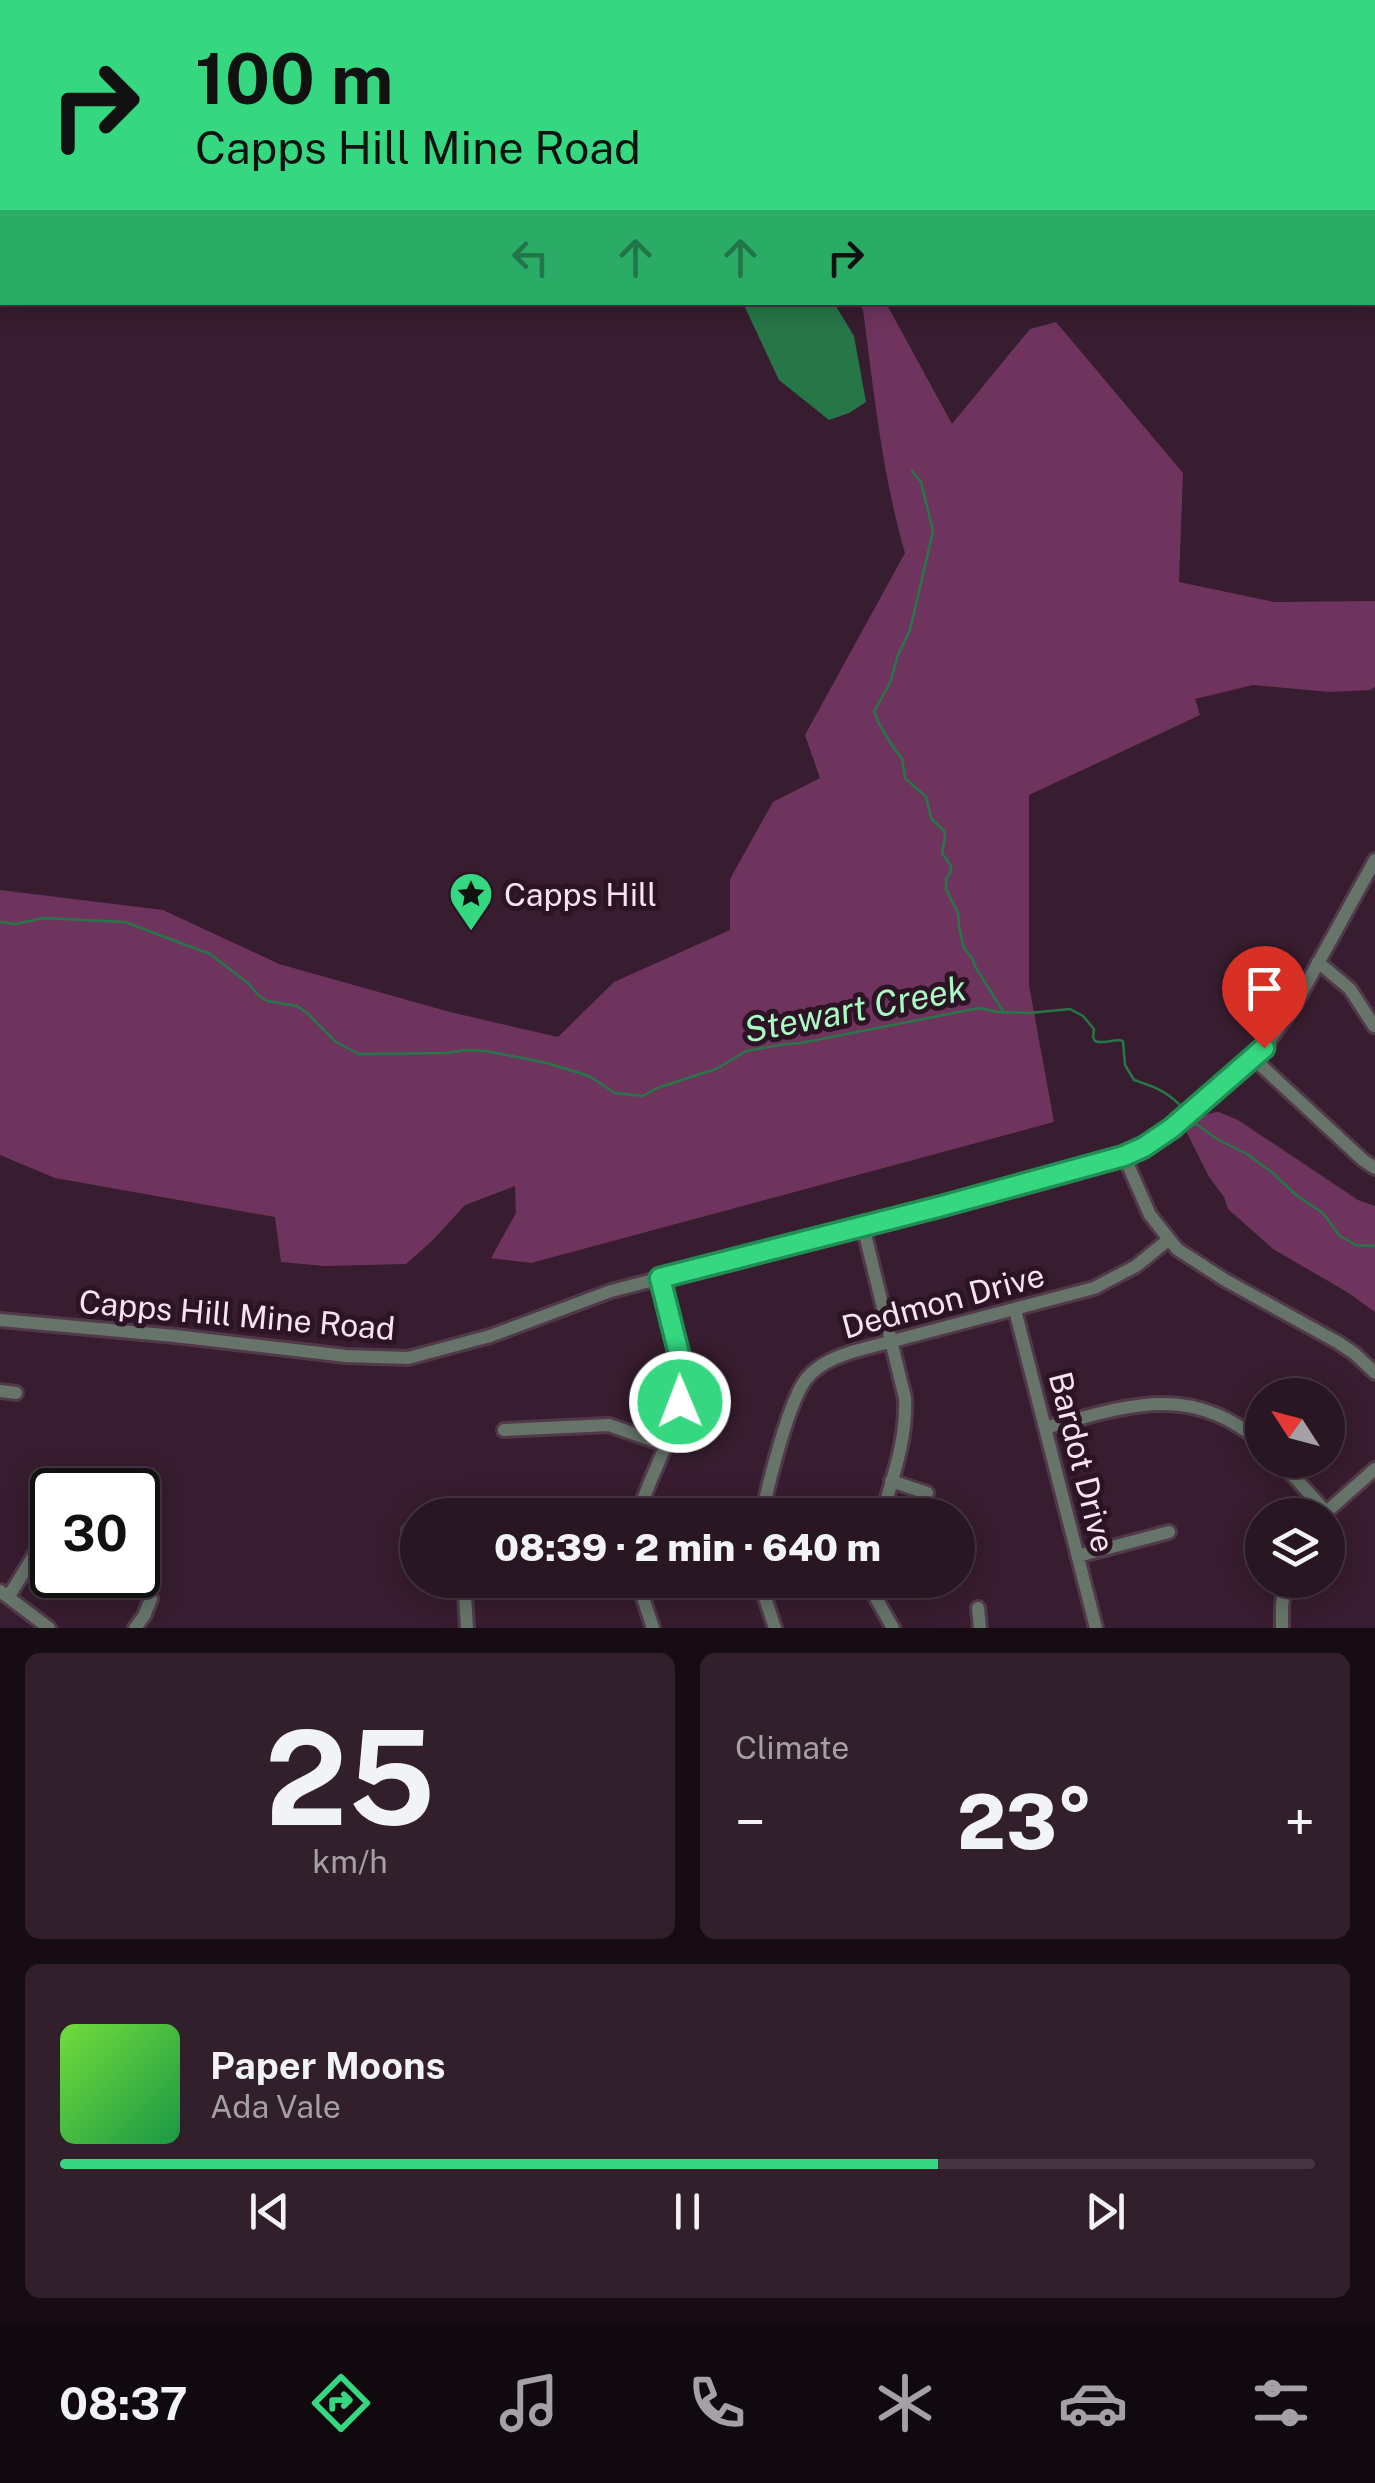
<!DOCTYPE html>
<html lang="en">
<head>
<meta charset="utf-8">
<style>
	:root { --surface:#291623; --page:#311f2b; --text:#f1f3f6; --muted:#a59fa6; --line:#453541; --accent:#35d881 }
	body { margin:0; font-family:"Public Sans",sans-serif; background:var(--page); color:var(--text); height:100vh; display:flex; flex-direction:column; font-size:38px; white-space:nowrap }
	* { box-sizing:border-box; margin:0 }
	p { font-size:32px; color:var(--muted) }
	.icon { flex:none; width:55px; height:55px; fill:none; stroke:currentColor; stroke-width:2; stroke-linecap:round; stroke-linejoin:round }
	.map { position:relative; height:1628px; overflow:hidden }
	.panel { display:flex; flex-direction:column; gap:25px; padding:25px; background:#170c13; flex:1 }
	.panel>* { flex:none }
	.hud { position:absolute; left:0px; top:0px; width:1375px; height:305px; box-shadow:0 5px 25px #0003,0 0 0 2px var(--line); background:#35d881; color:#111; overflow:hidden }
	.needle { width:65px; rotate:306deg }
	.fabs { position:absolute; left:1245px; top:1378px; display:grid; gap:20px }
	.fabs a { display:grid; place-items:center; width:100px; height:100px; border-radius:50%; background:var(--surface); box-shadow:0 5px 25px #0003,0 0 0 2px var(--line); font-size:50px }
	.speed { position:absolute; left:30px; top:1468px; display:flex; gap:20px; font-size:50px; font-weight:700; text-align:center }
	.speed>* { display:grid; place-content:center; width:130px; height:130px; border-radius:50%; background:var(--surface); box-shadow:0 5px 25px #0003,0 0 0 2px var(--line); line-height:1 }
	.speed .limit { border:5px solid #111; border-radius:15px; background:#fff; color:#111 }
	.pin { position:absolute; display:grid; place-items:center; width:85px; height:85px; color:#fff; margin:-102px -42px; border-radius:50% 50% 50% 0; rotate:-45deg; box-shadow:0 0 10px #0007 }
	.pin .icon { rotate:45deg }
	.me { position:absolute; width:110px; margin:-55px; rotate:359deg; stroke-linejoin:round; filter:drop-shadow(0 0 8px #0008) }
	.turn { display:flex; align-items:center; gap:35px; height:210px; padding:0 30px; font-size:45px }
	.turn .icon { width:130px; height:130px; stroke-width:2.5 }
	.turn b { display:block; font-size:70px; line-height:85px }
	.lanes { display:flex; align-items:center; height:95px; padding:0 30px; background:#0003; justify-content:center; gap:50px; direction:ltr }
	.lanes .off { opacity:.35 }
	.big { font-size:75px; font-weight:800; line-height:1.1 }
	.panel .tile { flex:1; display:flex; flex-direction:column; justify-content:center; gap:15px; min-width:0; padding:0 35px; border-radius:15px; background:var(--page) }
	.panel .dial { align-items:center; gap:0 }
	.dial b { font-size:130px; line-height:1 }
	.song { display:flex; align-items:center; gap:30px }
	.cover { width:120px; height:120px; border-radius:15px; background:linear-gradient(135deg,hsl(100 70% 55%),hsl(140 70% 35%)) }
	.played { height:10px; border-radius:5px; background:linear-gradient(90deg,var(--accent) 70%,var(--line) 70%) }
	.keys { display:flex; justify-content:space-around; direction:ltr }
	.heat { display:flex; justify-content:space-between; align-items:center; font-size:55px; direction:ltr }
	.panel .tiles { flex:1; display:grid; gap:25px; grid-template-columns:1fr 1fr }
	.tile:last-child { grid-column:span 2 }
	.trip { position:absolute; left:400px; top:1498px; width:575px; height:100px; border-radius:50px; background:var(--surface); box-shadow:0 5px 25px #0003,0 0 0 2px var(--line); font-weight:800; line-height:100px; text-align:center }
	.dock { display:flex; height:160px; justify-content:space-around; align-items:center; background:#10090e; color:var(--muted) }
	.dock .icon { width:70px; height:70px }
	.dock .active { color:var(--accent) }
	.dock b { font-size:45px; color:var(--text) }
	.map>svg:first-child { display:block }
</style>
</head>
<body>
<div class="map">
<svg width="1375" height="1628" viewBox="0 0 1375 1628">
	<rect width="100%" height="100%" fill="#371d2f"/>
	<path fill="#6f345d" d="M962,0H1137L1134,2H960Z
		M859,303H886L952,424L1030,329L1056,322L1183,473L1179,582L1274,602L1375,601V687L1370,690L1329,692L1253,685L1195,699L1200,715L1029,795V985L1054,1122L531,1263L491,1258L516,1213L515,1186L465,1205L433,1240L406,1264L325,1266L281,1262L275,1217L55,1178L0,1155V890L163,910L279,964L450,1012L558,1037L614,982L730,930V879L773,802L820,778L805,735L905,553C882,474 874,392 863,310Z
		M1219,1112L1238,1120L1358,1200L1375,1206V1312L1347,1292L1273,1249L1228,1209L1224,1197L1209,1177L1187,1133C1193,1119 1205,1113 1219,1112Z"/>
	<path fill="#277648" d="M743,303H834L854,336L866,402L849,413L829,420L779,380Z"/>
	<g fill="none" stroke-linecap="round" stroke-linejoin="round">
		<path stroke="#277648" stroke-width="2.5" d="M912,471L921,482L933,531L910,630L898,655L890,683L874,711C878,724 893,749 902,758L905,778L926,797L931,818L944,831L945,837L942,853L951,866V872L946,879V889L958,913L959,927L964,948L972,958L976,968L1003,1011
			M0,922L16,924L43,918L125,922L210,954L249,984L259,996L267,1001L297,1006L307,1013L336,1042L359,1054L446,1053L466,1050L486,1051L547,1063L589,1076L615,1093L643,1096L657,1088L716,1069L746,1051L786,1044L801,1043L979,1008L998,1012L1029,1013L1070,1009L1083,1016L1094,1029L1093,1037L1095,1041C1104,1045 1114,1038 1123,1041L1125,1065L1134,1080C1154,1087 1163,1089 1179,1104
			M1196,1124L1217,1139L1247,1154L1274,1174L1296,1195L1323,1213L1340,1236L1356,1245L1375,1246"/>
		<defs>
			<path id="minor" d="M1318,962L1350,989L1374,1026
				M1254,1059L1363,1160L1375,1168
				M1124,1156L1150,1215L1177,1249L1225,1280L1339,1343L1355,1354L1375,1373
				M863,1226L905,1398C907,1439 893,1476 882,1515
				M1015,1310L1096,1628
				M0,1320L175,1336L346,1356L408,1358L490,1336L611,1291L941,1206L1124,1156L1143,1147L1173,1128L1264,1048L1296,1003L1375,860
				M0,1391L16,1393
				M1045,1428C1126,1406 1190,1381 1262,1443
				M504,1430L609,1425L666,1445
				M1279,1460L1326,1512
				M891,1481L927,1493
				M638,1515C647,1484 663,1456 673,1426C690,1376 673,1327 660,1278
				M762,1515C768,1485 789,1399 807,1378C820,1363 836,1357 855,1351L1094,1288L1136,1266L1168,1240
				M1323,1515L1375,1469
				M409,1531L418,1535
				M1078,1556L1169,1532
				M464,1580L467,1628
				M637,1580L653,1628
				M759,1580L775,1628
				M872,1580L877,1600L893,1628
				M0,1591L49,1628
				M9,1596L52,1526
				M978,1608L980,1628
				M135,1628L144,1616L151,1599
				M1282,1628V1606L1286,1580"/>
		</defs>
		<use href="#minor" stroke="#52394a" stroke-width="18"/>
		<use href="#minor" stroke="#66746a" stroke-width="12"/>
	</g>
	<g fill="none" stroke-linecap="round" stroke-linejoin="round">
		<defs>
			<path id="route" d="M680,1402L679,1354L660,1278L942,1206L1124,1156L1144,1147L1172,1128L1264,1048"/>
		</defs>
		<use href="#route" stroke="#228c54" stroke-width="25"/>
		<use href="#route" stroke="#35d881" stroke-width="18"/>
	</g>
	<defs>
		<symbol id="sight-pin" viewBox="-11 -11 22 30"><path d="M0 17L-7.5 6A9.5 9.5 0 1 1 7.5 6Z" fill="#35d881" stroke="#2d1425"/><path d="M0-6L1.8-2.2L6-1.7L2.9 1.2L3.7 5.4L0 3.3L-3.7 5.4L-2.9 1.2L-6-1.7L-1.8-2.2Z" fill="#111"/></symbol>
	</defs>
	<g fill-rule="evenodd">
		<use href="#sight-pin" x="446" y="869" width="50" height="68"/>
	</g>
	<g text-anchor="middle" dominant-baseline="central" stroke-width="10" stroke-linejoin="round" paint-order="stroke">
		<g font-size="32" fill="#f6e4f0" stroke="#2d1425" text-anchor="start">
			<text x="504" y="894">Capps Hill</text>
		</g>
		<g font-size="32" fill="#f6e4f0" stroke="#2d1425">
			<text transform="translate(943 1301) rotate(-15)">Dedmon Drive</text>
			<text transform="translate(237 1315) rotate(5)">Capps Hill Mine Road</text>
			<text transform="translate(1082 1462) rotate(76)">Bardot Drive</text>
		</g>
		<g font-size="35" font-style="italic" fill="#aafac4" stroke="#2d1425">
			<text transform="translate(855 1009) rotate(-11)">Stewart Creek</text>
		</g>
	</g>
</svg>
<div class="fabs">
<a><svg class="needle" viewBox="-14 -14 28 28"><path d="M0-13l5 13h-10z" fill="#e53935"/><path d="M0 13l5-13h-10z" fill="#a59fa6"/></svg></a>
<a><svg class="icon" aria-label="layers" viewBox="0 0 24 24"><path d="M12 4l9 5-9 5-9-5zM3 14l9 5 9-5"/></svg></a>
</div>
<div class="speed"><div class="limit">30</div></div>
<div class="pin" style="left:1264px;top:1048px;background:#d93025"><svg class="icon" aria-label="arrive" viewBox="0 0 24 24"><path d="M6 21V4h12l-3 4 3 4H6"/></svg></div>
<svg class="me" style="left:680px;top:1402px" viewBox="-20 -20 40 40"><circle r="17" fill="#35d881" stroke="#fff" stroke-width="3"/><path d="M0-11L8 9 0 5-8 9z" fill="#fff"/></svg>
<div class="trip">08:39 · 2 min · 640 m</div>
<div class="hud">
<div class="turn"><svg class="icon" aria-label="right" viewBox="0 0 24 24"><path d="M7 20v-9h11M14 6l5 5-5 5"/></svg><div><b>100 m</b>Capps Hill Mine Road</div></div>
<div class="lanes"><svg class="icon off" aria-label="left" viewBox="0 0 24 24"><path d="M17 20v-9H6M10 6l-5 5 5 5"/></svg><svg class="icon off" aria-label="ahead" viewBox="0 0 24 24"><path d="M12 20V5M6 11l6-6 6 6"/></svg><svg class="icon off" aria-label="ahead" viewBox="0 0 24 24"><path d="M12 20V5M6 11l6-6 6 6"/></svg><svg class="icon" aria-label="right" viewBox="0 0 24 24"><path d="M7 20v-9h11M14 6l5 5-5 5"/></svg></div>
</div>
</div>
<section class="panel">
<div class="tiles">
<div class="tile dial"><b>25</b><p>km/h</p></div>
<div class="tile"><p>Climate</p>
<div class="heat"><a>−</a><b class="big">23°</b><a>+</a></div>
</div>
<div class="tile">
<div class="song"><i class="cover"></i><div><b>Paper Moons</b><p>Ada Vale</p></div></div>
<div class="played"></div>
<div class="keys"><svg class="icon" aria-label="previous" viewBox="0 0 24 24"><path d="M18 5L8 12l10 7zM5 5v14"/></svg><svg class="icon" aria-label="pause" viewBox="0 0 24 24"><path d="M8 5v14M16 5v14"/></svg><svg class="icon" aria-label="next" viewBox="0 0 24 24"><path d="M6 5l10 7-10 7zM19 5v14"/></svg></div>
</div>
</div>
</section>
<nav class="dock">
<b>08:37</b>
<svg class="icon active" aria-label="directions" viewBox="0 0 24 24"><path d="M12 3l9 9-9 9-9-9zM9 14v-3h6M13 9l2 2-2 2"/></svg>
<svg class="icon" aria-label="music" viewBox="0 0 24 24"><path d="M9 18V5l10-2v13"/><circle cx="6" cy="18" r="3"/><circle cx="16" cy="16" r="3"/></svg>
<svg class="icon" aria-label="phone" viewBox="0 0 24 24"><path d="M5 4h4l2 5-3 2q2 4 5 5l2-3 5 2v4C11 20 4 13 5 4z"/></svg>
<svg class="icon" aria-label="climate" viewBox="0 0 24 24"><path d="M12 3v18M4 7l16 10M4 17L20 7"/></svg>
<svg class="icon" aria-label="car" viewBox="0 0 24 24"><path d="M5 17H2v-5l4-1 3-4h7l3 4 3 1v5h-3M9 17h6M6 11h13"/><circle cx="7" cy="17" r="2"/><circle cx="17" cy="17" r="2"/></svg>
<svg class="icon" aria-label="filters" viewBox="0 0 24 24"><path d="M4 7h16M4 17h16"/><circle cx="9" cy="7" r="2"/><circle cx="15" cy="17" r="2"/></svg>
</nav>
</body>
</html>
